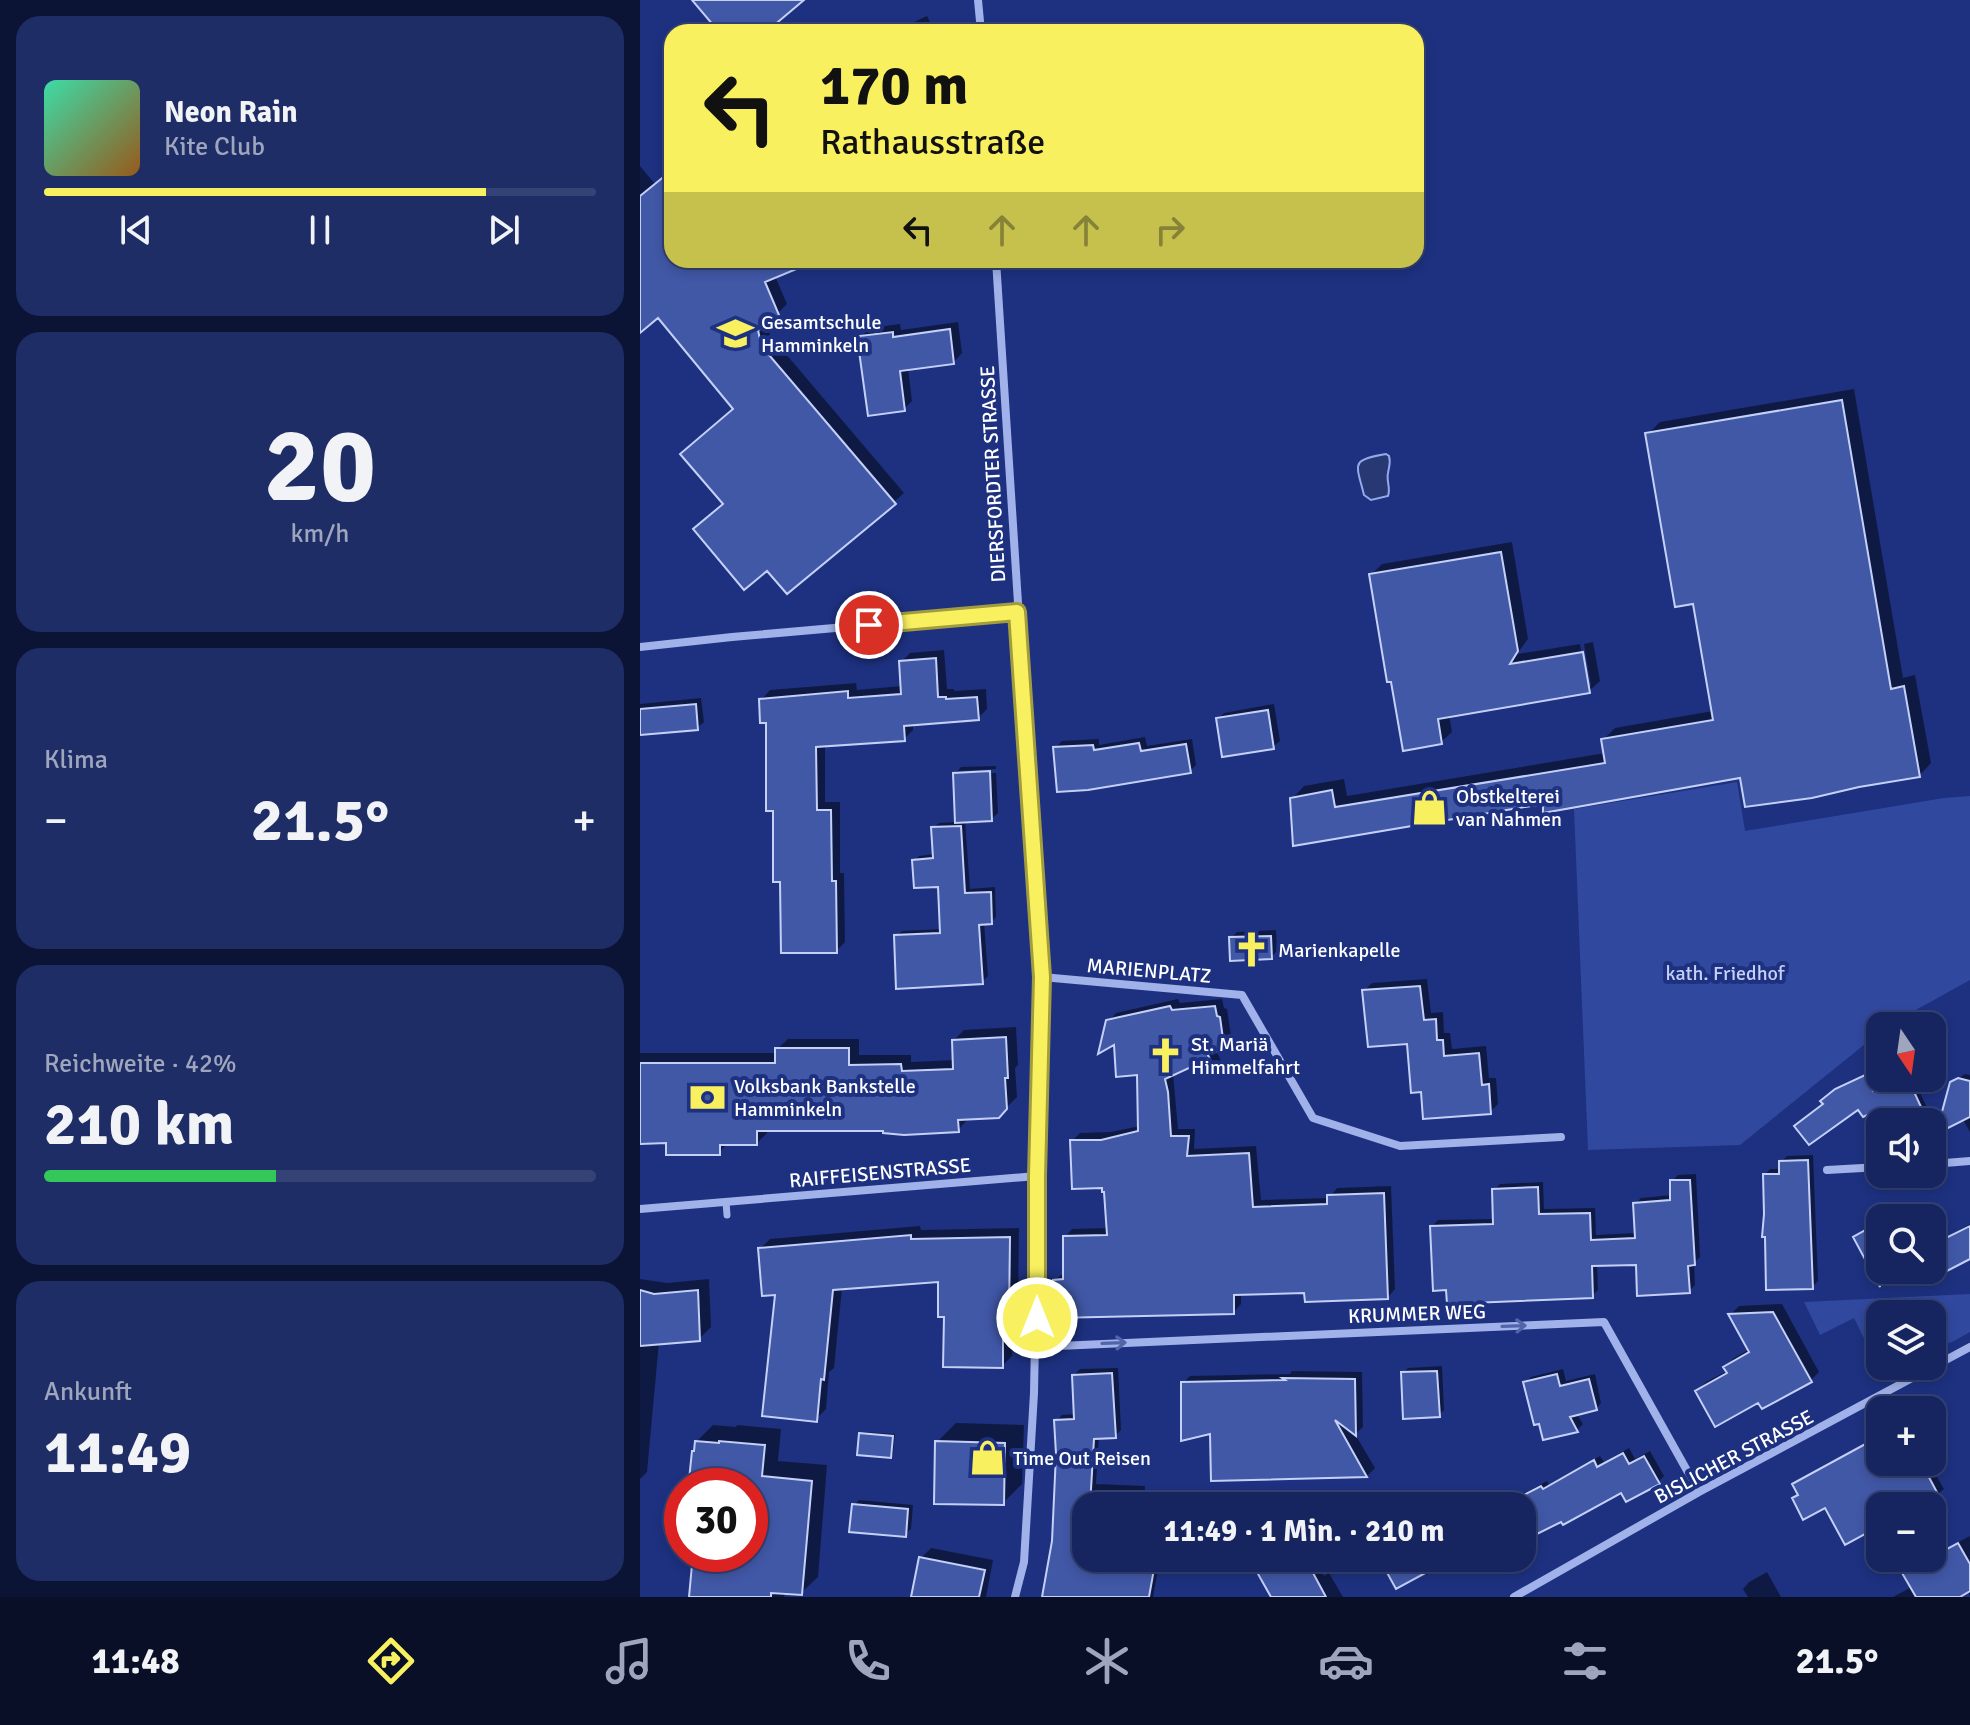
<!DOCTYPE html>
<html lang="de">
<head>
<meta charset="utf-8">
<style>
	:root { --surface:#162560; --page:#1f2d66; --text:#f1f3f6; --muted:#9ea5bd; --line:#354275; --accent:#f8f05f }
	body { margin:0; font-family:Signika,sans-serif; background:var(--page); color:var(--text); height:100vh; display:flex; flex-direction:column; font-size:30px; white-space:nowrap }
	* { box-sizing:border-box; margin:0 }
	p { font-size:26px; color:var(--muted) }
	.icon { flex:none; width:44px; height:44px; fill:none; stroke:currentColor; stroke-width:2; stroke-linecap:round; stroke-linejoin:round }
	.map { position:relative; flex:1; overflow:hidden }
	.panel { display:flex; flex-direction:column; gap:16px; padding:16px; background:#0c1435; width:640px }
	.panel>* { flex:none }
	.banner { position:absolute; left:24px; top:24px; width:760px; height:244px; border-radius:24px; box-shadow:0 4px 12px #0003,0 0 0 2px var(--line); background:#f8f05f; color:#111; overflow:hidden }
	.needle { width:52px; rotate:167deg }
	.controls { position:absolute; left:1226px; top:1012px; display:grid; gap:16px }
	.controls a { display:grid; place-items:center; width:80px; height:80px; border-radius:16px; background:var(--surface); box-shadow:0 4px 12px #0003,0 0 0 2px var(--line); font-size:40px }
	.speed { position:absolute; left:24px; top:1468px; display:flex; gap:16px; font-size:40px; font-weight:700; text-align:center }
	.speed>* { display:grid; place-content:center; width:104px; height:104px; border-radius:50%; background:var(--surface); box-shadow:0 4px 12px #0003,0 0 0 2px var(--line); line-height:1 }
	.speed .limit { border:12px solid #d22; background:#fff; color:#111 }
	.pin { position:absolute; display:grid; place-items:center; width:68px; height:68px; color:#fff; margin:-34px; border:4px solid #fff; border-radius:50%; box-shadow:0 2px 8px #0007 }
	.me { position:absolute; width:88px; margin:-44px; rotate:0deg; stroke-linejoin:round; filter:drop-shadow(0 0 6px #0008) }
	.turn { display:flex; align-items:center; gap:28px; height:168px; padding:0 24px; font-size:36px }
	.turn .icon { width:104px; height:104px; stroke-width:2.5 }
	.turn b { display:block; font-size:56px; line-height:68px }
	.lanes { display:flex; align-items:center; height:76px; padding:0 24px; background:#0003; justify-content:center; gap:40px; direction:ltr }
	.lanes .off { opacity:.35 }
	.big { font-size:60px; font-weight:800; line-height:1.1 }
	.panel .card { flex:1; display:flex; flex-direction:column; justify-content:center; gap:12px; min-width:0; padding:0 28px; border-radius:24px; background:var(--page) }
	.panel .dial { align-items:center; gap:0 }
	.dial b { font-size:104px; line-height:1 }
	.song { display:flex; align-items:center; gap:24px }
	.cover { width:96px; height:96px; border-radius:12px; background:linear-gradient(135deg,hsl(160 70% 55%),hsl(30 70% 35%)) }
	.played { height:8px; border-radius:4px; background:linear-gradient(90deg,var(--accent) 80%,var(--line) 80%) }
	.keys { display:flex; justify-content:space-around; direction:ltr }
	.heat { display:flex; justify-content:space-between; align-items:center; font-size:44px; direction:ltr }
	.charge { height:12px; border-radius:6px; background:linear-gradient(90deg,#34c759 42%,var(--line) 0) }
	.trip { position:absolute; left:432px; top:1492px; width:464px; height:80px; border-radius:24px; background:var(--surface); box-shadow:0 4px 12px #0003,0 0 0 2px var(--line); font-weight:800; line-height:80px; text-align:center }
	.tabs { display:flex; height:128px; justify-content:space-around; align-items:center; background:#090f26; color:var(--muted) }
	.tabs .icon { width:56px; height:56px }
	.tabs .current { color:var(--accent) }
	.tabs b { font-size:36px; color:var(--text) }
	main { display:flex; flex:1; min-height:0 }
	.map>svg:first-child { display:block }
</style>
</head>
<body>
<main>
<section class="panel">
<div class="card">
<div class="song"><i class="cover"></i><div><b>Neon Rain</b><p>Kite Club</p></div></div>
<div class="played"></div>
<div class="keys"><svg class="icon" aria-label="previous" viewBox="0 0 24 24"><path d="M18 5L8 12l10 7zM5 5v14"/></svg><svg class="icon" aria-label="pause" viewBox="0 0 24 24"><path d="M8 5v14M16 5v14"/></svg><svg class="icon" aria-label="next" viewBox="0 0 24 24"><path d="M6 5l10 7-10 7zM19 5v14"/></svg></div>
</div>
<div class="card dial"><b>20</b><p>km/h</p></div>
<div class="card"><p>Klima</p>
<div class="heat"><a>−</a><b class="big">21.5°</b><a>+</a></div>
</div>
<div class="card"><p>Reichweite · 42%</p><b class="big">210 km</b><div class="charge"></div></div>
<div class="card"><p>Ankunft</p><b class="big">11:49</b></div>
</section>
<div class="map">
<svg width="1330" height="1597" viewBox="0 0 1330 1597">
	<rect width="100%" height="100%" fill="#1d3180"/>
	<path fill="#30489e" d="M1097,782L1105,831L1304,798L1330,796V980L1247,1026H1240V1032L1100,1145L948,1150L934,809Z
		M1330,1294V1332L1312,1342L1292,1347V1314H1240V1366H1257L1242,1375L1214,1318L1180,1335L1164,1302Z"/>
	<path fill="#283872" stroke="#94a8eb" stroke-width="2" d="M746,454L749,456C751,463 749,466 748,473C746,481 751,487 748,496L731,500L724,495C716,463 710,460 746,454Z"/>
	<path fill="#0007" d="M287,16L295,32H252Z
		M0,166L15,184L32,170V260H175L135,276L147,304L128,323L131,340H134L264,493L254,502L85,504L95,408L18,315L0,331Z
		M318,322L322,353L314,362L268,368L272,401L264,409L221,337L230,328L260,324L261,330Z
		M1214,389L1263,678L1275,675L1291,763L1279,776H1102L905,802L655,844L652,799L664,786L704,779L707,796L965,753L963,740L975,728L1073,711L1055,602L1008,434L1020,422Z
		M872,542L888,639L877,654L940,644L947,686H951L944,644L953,642L960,681L949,691L809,715L812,732L801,742L731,575L742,564Z
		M304,650L307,689H314V691L346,689L347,709L338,718L273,723V730L264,739L185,744V802H200V873H204L205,942L196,951L142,880L128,721L121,700L130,690L216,683L217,690L262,686L261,662L270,653Z
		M61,698L64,722L57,728L0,733V704Z
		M634,704L640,741L633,747L578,719L584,713Z
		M505,737L507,746L552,739L556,765L550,771L415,748L422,741L459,739V745Z
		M356,766V769L318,771V775L356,773L358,813L351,819L325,820L330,889L355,887L356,917L351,922H344L348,976L342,982L256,936L262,931L302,929L300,885L274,861L279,856L295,854L293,828L299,823L317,822L315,774L321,767Z
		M636,930L637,951L631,957L591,938L597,932Z
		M787,979L791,1013L803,1012L804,1033H810L812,1049L846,1046L849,1078H856L858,1104L850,1112L783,1090L769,1042L724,991L732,983Z
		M538,999L540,1003L582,999L584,1008L587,1009L591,1036L579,1049L576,1050L583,1065L576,1072L551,1065L533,1073L538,1129H555L554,1149L616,1146L621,1200L689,1198L697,1188L751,1186L755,1289L748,1297L666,1290L601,1293V1304L594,1312L415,1280L425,1272V1237L432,1229L468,1228L466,1190L432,1141L440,1133L471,1132L500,1126L498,1072L476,1041L468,1022L476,1013Z
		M376,1027L378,1065L375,1068L377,1097L358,1116L328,1119L318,1130L127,1129V1133L117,1143H88L79,1153L28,1141L0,1142V1053H137V1049L148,1039H219V1055H271V1062L315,1060L314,1040L324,1030Z
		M1230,1072L1237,1088L1255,1080L1266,1084L1274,1080L1297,1129L1292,1133V1122H1247L1239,1107L1185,1104L1187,1097L1202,1085Z
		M1325,1074L1330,1075V1132L1322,1118L1312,1083Z
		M1173,1155L1178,1281L1172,1287L1125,1175L1130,1169H1141V1162L1147,1156Z
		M1056,1174L1060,1257L1054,1263L1055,1285L1049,1291L998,1263L957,1264L958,1290L952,1296L808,1288L792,1226L798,1220L855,1219L854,1190L860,1184L903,1182L904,1209L955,1208L956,1235L996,1233L995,1204L1001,1198L1032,1195V1181L1038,1175Z
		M1273,1203L1281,1218H1245Z
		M1292,1220L1302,1240L1330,1224V1257L1305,1264L1289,1272L1288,1270H1292Z
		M280,1226L281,1230L379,1228L378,1305L372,1310V1356L362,1366L306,1315L300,1280L202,1288L194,1368L189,1372L186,1409L176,1419L137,1293L120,1249L130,1239Z
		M0,1279L27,1283L69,1279L71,1327L59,1339L19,1342L7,1472L0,1479Z
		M1142,1304L1179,1372L1170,1381L1119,1400L1057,1391L1066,1382L1087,1371L1085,1367L1094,1358L1110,1349L1091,1314L1099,1306Z
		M802,1366L804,1410L799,1415L763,1373L768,1368Z
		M478,1368L481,1430L475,1436H459L456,1484L505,1486L504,1506H446V1558H520L513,1597H407L414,1541L418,1454L416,1421L422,1415L436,1414L434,1375L440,1369Z
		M923,1369L926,1381L955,1374L961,1403L956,1409L936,1413L943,1424L937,1430L904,1438L885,1383L891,1377Z
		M652,1371L722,1372L723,1427L715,1434L735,1468L728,1475L573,1479L572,1432L543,1383L550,1376L650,1374Z
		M316,1423L384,1425L382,1484L363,1503L297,1442Z
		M73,1425L96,1427L97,1425L141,1429L138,1461L187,1465L178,1577L161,1593L145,1592L144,1597H49L55,1554H110V1486H53L56,1442Z
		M224,1432L255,1434L253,1454L250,1456L221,1434Z
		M1240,1435V1462H1272L1276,1470L1289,1463L1304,1489L1298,1494L1278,1506H1240V1530L1237,1526L1160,1494L1155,1485L1160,1479Z
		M989,1448L995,1459L1010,1451L1024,1476L1018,1482L982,1490L882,1536V1506H845L852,1502L854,1506L879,1491L881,1495L907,1481L909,1485L960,1456L964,1462Z
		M219,1500L273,1505L271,1529L265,1534L214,1505Z
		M1330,1536V1596L1328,1590L1315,1597H1253L1281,1582L1273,1568L1279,1563L1288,1558H1292V1556Z
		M291,1548L353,1560L346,1597H273L281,1558Z
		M623,1558H674L684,1576L689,1573L703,1597H633Z
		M741,1558H825L813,1565L811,1561L786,1575L784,1571Z
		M1127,1572L1141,1597H1108L1103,1589L1109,1582Z"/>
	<path fill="#4158a7" stroke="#c5d0f7" stroke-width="2" d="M52,0H164L126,32H79Z
		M32,170V260H178L125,282L139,315L126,327L118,330L122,349H124L256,504L147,594L127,571L104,590L53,529L83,504L40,454L93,409L18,318L0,333V196Z
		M310,329L314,364L260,371L265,411L228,416L219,351H221L219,336L253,332V337Z
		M1202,400L1251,689L1264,686L1280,777L1219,787L1172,798L1105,807L1100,778L903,813V804L653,846L650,798L692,790L695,807L965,763L961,739L1073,720L1053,604L1035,607L1005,433Z
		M861,552L878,651L870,664L943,652L950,693L798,719L802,744L763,751L751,682H747L729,574Z
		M296,658L298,697H306V699L337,697L339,720L264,726L265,741L176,747L177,810H191L192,881H196L197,953H141L140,882H133V811H126V723H120L119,699L208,691V698L261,694L259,661Z
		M56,704L58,730L0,735V709Z
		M628,710L634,749L582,757L576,718Z
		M499,743L501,751L546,744L551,773L448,790L417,792L413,747L453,745L454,750Z
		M350,771L352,821L315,823L313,773Z
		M321,826L325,893L351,892L352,924L339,925L343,984L256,989L254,935L300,933L298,887L274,888L272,860L293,858L291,827Z
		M631,936L632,959L590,961L589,937Z
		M780,986L784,1020L796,1019L797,1040H803L804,1056L839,1053L842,1085L849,1084L851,1114L783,1119L781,1092L771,1093L767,1044L728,1047L722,990Z
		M530,1006L532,1010L575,1006L577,1016L580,1017L584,1046H579L580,1051L567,1053L577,1074L551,1067L525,1079L528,1092L531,1136H549L547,1156L609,1153L613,1207L687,1204V1195L744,1193L748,1299L665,1302L664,1293L594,1295V1314L414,1318L413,1280L423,1279V1236L467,1235L464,1192H462V1188L432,1189L430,1140H461L498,1131L497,1075L476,1077L474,1045L458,1054L466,1020Z
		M366,1037L368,1078H365L367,1109L359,1118L318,1120L319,1132L264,1135L243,1133V1131H117V1145H80V1155H26V1143L0,1144V1063H135V1048H209V1065L261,1064L262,1071L313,1069L312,1040Z
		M1225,1075L1233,1091L1249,1084L1260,1087L1270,1083L1288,1122H1244L1238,1110L1223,1117L1218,1110L1169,1145L1154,1126L1183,1104L1180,1101L1195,1089Z
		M1318,1078L1330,1081V1117L1296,1134L1310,1082Z
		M1168,1160L1173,1289L1126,1290L1125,1237H1122L1124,1214L1123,1174H1139V1161Z
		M1030,1180H1050L1055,1265L1048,1266L1050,1293L997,1296L996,1265L952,1266L953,1298L807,1304L806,1290L793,1291L790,1226L853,1224L852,1189L898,1187L899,1214L950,1213L951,1240L995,1238L993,1203L1030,1200Z
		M1240,1222V1287L1213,1237Z
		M1330,1226V1259L1307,1271L1304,1266L1292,1273V1234L1306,1238Z
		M271,1235V1239L370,1237L369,1317H363V1368L303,1367L304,1317H298V1282L193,1290L184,1380L181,1379L177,1422L122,1416L135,1295L122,1296L118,1248Z
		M0,1290L14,1294L58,1290L60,1341L0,1346Z
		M1133,1312L1172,1382L1122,1409L1118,1403L1075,1427L1055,1391L1087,1373L1083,1367L1109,1352L1088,1314Z
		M797,1371L800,1417L763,1419L761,1372Z
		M472,1373L476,1438L454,1439L450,1506H446V1558H516L509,1597H402L412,1541L416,1454L414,1420L434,1419L432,1375Z
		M917,1374L920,1386L949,1379L957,1410L930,1417L938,1432L903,1440L899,1424L894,1425L883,1382Z
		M642,1378L715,1379L716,1436L695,1420L727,1477L571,1481L570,1434L541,1441V1382L645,1380Z
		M219,1433L253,1436L251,1458L217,1455Z
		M1240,1436V1462H1264L1270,1474L1283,1466L1299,1496L1282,1506H1240V1526L1205,1545L1185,1508L1163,1520L1152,1498L1158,1495L1152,1484Z
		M55,1441L79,1443V1441L125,1445L122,1476L172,1481L162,1595L131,1593V1597H49L53,1554H110V1486H51V1481L49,1480L52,1451H54Z
		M295,1441L365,1443L364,1505L294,1504Z
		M983,1453L989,1464L1004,1456L1020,1484L986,1502L981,1493L923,1525L921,1522L895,1535L893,1532L882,1538V1496L901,1486L903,1489L954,1460L957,1467Z
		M212,1504L268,1509L266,1537L209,1532Z
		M1318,1543L1330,1564V1591L1320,1597H1276L1262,1573Z
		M279,1557L345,1570L339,1597H271Z
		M609,1558H665L686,1597H631Z
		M739,1558H813L756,1589Z"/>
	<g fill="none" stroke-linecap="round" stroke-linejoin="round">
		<path stroke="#a1b1e9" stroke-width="7" d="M86,1202L87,1215"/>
		<path stroke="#a1b1e9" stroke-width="8" d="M338,0L341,32
			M356,260L402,977L394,1393L384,1562L375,1597
			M0,647L92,637L377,612
			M402,977L602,995L673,1118L760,1146L921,1137
			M1292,1164L1330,1161
			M1187,1170L1240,1167
			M0,1209L397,1176
			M396,1347L964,1322L1059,1492
			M874,1597L1059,1492L1330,1347"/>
	</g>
	<defs><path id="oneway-shaft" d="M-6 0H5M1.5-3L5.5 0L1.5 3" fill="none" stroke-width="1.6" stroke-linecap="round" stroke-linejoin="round" transform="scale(2)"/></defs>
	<g stroke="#5264aa">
		<use href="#oneway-shaft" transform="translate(874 1326) rotate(-2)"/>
		<use href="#oneway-shaft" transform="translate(474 1343) rotate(-2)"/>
	</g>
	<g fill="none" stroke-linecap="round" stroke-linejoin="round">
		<defs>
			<path id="route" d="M229,625L377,612L402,977L397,1176V1318"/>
		</defs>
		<use href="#route" stroke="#a19c3e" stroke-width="20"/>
		<use href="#route" stroke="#f8f05f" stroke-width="14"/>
	</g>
	<defs>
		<symbol id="school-bare" viewBox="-9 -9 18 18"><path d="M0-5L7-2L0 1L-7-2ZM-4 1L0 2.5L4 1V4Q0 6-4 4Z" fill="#f8f05f" stroke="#1d3180" stroke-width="2.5" paint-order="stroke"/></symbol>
		<symbol id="shop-bare" viewBox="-9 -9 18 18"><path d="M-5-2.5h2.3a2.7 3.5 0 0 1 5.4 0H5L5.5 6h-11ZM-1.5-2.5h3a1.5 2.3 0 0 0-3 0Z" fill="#f8f05f" stroke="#1d3180" stroke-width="2.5" paint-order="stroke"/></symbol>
		<symbol id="church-bare" viewBox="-9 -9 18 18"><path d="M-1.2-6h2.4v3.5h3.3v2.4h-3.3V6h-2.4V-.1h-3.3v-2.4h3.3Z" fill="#f8f05f" stroke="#1d3180" stroke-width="2.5" paint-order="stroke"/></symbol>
		<symbol id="bank-bare" viewBox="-9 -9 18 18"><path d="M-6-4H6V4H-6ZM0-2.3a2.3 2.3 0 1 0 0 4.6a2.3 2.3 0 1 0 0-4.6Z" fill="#f8f05f" stroke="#1d3180" stroke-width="2.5" paint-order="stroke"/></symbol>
	</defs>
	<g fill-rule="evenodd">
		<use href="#school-bare" x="70" y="308" width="51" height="51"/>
		<use href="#shop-bare" x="764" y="782" width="51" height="51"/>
		<use href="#church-bare" x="586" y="924" width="51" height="51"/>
		<use href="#church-bare" x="500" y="1030" width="51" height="51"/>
		<use href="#bank-bare" x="42" y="1072" width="51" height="51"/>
		<use href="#shop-bare" x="322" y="1432" width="51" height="51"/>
	</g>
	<g text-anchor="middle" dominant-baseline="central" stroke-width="8" stroke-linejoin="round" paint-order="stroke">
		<g font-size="20" fill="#fff" stroke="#1d3180" text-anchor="start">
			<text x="121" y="322">Gesamtschule<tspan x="121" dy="23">Hamminkeln</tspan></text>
			<text x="816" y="796">Obstkelterei<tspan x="816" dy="23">van Nahmen</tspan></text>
			<text x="638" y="950">Marienkapelle</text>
			<text x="551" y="1044">St. Mariä<tspan x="551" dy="23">Himmelfahrt</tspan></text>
			<text x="94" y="1086">Volksbank Bankstelle<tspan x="94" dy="23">Hamminkeln</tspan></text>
			<text x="373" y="1458">Time Out Reisen</text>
		</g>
		<g font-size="20" fill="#fff" stroke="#1d3180">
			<text transform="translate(353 474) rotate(-93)">DIERSFORDTER STRASSE</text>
			<text transform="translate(509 971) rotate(5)">MARIENPLATZ</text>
			<text transform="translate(240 1173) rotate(-5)">RAIFFEISENSTRASSE</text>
			<text transform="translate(777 1314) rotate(-2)">KRUMMER WEG</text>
			<text transform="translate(1094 1457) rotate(-28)">BISLICHER STRASSE</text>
		</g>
		<g font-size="20" fill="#c5d0f7" stroke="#1d3180">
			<text x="1085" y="973">kath. Friedhof</text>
		</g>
	</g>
</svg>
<div class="controls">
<a><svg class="needle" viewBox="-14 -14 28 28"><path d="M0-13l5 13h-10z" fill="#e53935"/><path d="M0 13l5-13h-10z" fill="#9ea5bd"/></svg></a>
<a><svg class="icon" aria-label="sound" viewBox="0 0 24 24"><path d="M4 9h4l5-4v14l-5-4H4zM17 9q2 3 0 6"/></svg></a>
<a><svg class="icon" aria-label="search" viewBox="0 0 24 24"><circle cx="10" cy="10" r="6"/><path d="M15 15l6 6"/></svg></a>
<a><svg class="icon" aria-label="layers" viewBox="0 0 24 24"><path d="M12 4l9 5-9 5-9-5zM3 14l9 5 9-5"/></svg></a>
<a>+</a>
<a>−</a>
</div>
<div class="speed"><div class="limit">30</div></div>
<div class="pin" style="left:229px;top:625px;background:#d93025"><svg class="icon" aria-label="arrive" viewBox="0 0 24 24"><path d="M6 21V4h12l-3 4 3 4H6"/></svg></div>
<svg class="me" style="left:397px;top:1318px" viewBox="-20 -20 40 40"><circle r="17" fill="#f8f05f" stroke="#fff" stroke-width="3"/><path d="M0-11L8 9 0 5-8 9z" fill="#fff"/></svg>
<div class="trip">11:49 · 1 Min. · 210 m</div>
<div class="banner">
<div class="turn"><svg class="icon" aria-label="left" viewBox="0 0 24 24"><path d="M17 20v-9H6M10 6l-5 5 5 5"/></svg><div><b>170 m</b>Rathausstraße</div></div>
<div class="lanes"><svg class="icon" aria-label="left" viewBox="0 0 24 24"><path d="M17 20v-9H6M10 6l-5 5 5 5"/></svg><svg class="icon off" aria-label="ahead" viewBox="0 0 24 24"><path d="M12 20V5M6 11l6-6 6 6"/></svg><svg class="icon off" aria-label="ahead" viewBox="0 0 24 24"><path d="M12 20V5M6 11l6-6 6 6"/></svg><svg class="icon off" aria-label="right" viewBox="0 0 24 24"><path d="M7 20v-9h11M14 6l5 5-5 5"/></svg></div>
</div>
</div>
</main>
<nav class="tabs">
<b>11:48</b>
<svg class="icon current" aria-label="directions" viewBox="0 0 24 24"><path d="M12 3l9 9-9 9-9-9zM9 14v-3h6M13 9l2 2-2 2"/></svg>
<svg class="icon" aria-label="music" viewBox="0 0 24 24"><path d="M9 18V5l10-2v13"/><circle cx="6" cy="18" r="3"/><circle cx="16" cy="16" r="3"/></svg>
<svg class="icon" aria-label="phone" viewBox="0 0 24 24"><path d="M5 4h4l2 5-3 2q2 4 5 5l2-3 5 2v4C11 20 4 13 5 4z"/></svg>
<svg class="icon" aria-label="climate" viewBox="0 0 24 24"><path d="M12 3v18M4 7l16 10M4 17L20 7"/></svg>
<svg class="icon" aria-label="car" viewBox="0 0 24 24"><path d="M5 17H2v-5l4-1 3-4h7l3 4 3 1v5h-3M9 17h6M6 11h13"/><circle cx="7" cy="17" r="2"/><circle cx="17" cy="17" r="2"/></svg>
<svg class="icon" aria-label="filters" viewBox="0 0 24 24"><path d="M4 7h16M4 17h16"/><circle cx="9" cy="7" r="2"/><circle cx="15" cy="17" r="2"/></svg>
<b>21.5°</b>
</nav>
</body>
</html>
